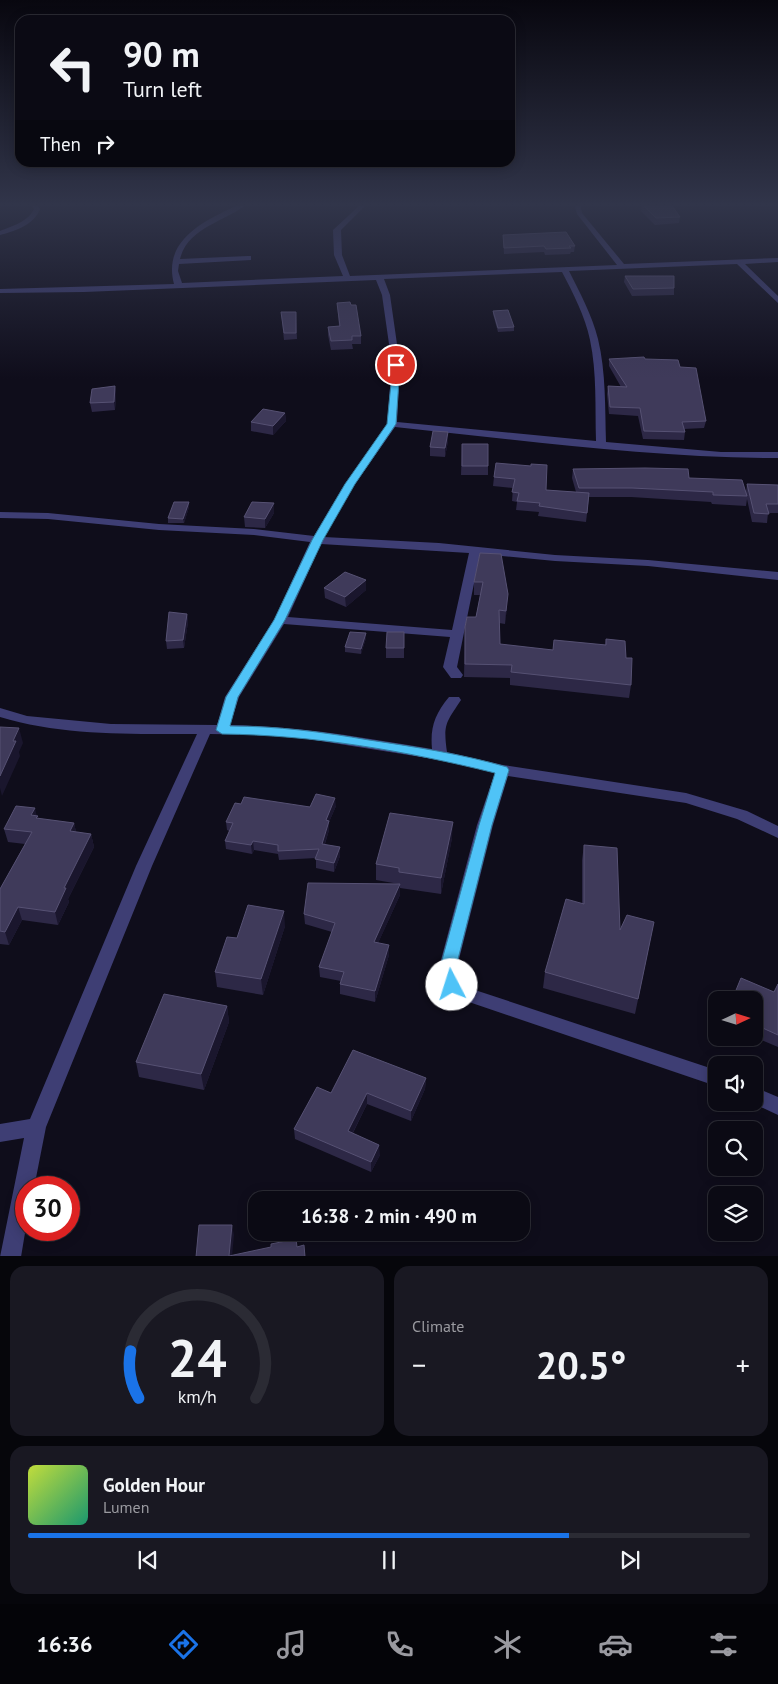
<!DOCTYPE html>
<html lang="en">
<head>
<meta charset="utf-8">
<style>
	:root { --surface:#0b0a14; --page:#191822; --text:#f1f3f6; --muted:#9a9aa0; --line:#2b2b34; --accent:#1a73e8 }
	body { margin:0; font-family:"PT Sans",sans-serif; background:var(--page); color:var(--text); height:100vh; display:flex; flex-direction:column; font-size:19px; white-space:nowrap }
	* { box-sizing:border-box; margin:0 }
	p { font-size:16px; color:var(--muted) }
	.icon { flex:none; width:28px; height:28px; fill:none; stroke:currentColor; stroke-width:2; stroke-linecap:round; stroke-linejoin:round }
	.map { position:relative; height:1256px; overflow:hidden }
	.side { display:flex; flex-direction:column; gap:10px; padding:10px; background:#06060b; flex:1 }
	.side>* { flex:none }
	.banner { position:absolute; left:15px; top:15px; width:500px; height:152px; border-radius:15px; box-shadow:0 2px 12px #0003,0 0 0 1px var(--line); background:#0b0a14; color:var(--text); overflow:hidden }
	.needle { width:32px; rotate:86deg }
	.controls { position:absolute; left:708px; top:991px; display:grid; gap:10px }
	.controls a { display:grid; place-items:center; width:55px; height:55px; border-radius:10px; background:var(--surface); box-shadow:0 2px 12px #0003,0 0 0 1px var(--line); font-size:25px }
	.speed { position:absolute; left:15px; top:1176px; display:flex; gap:10px; font-size:25px; font-weight:700; text-align:center }
	.speed>* { display:grid; place-content:center; width:65px; height:65px; border-radius:50%; background:var(--surface); box-shadow:0 2px 12px #0003,0 0 0 1px var(--line); line-height:1 }
	.speed .limit { border:8px solid #d22; background:#fff; color:#111 }
	.pin { position:absolute; display:grid; place-items:center; width:42px; height:42px; color:#fff; margin:-21px; border:2px solid #fff; border-radius:50%; box-shadow:0 1px 5px #0007 }
	.me { position:absolute; width:55px; margin:-28px; rotate:355deg; stroke-linejoin:round; filter:drop-shadow(0 0 4px #0008) }
	.turn { display:flex; align-items:center; gap:18px; height:105px; padding:0 25px; font-size:22px }
	.turn .icon { width:65px; height:65px; stroke-width:2.5 }
	.turn b { display:block; font-size:35px; line-height:42px }
	.then { display:flex; align-items:center; height:48px; padding:0 25px; background:#0003; gap:10px; font-size:19px }
	.big { font-size:38px; font-weight:700; line-height:1.1 }
	.side .widget { flex:1; display:flex; flex-direction:column; justify-content:center; gap:8px; min-width:0; padding:0 18px; border-radius:15px; background:var(--page) }
	.side .dial { align-items:center; gap:0 }
	.dial svg { height:130px; overflow:visible; fill:none; stroke:var(--line); stroke-width:7; stroke-linecap:round; text-anchor:middle }
	.dial text { fill:var(--text); stroke:none }
	.song { display:flex; align-items:center; gap:15px }
	.cover { width:60px; height:60px; border-radius:8px; background:linear-gradient(135deg,hsl(70 70% 55%),hsl(160 70% 35%)) }
	.played { height:5px; border-radius:2px; background:linear-gradient(90deg,var(--accent) 75%,var(--line) 75%) }
	.keys { display:flex; justify-content:space-around; direction:ltr }
	.heat { display:flex; justify-content:space-between; align-items:center; font-size:28px; direction:ltr }
	.side .tiles { flex:1; display:grid; gap:10px; grid-template-columns:1fr 1fr }
	.widget:last-child { grid-column:span 2 }
	.trip { position:absolute; left:248px; top:1191px; width:282px; height:50px; border-radius:15px; background:var(--surface); box-shadow:0 2px 12px #0003,0 0 0 1px var(--line); font-weight:700; line-height:50px; text-align:center }
	.tabs { display:flex; height:80px; justify-content:space-around; align-items:center; background:#040408; color:var(--muted) }
	.tabs .icon { width:35px; height:35px }
	.tabs .on { color:var(--accent) }
	.tabs b { font-size:22px; color:var(--text) }
	.map>svg:first-child { display:block }
</style>
</head>
<body>
<div class="map">
<svg width="778" height="1257" viewBox="0 0 778 1257">
	<rect width="100%" height="100%" fill="#0f0d1b"/>
	<g fill="none" stroke-linecap="round" stroke-linejoin="round">
		<path fill="#3e3e74" fill-rule="evenodd" d="M31,204H37L40,209C34,225 15,231 0,235V231C12,226 28,222 34,209Z
			M240,204H247C225,222 188,227 180,259L248,256H251V260L179,264L178,271L182,283L343,276L334,255L333,230L361,204H367L341,230L342,255L350,276L617,265L577,214L574,204H580L582,213L624,264L778,258V262L745,264L778,296V303L737,264L569,271C580,293 592,315 598,339C606,372 605,408 606,442L721,452H778V458C650,458 522,440 395,427L355,484L324,537L439,543L555,555L648,560L778,572V580L648,566L555,561L480,554L457,667L463,675L461,678H451L443,667L450,637L284,624L239,697L230,725C299,726 365,738 432,749C430,727 435,714 449,697H459L461,700C446,723 443,724 447,752L503,765L686,793L747,811L778,826V838L737,819L686,803L508,776L493,825L456,971L458,981L478,991L716,1070V1086L466,1001L445,990L438,971L477,825L495,773L440,760L308,739L269,735L210,734L152,866L46,1127L34,1188H26V1227L21,1257H0L24,1138L0,1142V1124L30,1119L136,866L197,734C131,734 63,736 0,717V708L27,716L111,724L217,725L225,697L274,620L310,542L254,535L159,530L48,519L0,518V512L48,513L159,524L254,529L314,536L345,484L387,424L392,365L382,295L376,280L84,292L0,293V289L174,284C162,239 206,220 240,204ZM562,272C573,293 585,316 590,340C597,373 595,408 596,441L397,422L400,365L390,295L384,279ZM321,544L469,553L452,630L288,617Z
			M754,1087L778,1097V1115L750,1102H754Z"/>
	</g>
	<path fill="#2d2846" d="M642,204L680,217L679,223L655,225L641,211Z
		M503,235L575,246L574,252H571L570,254L545,255L544,252L504,254Z
		M625,276L674,288V295L632,296L624,282Z
		M337,303L351,305L361,336V344H352L353,349L331,350L328,335V327L339,326Z
		M493,311L514,327V331L498,332L493,314Z
		M281,312H296L297,339L284,340Z
		M609,359H645L680,367L706,421L704,428L684,429L685,432L684,440L643,439L638,416L609,414L607,394L608,386L621,387L609,366Z
		M115,386L116,395L115,410L92,412L90,403Z
		M285,413L286,421L273,435L251,431V422Z
		M448,441L445,457L430,456V447Z
		M462,444L488,466V475H461Z
		M496,463L546,490L576,492L572,478L573,469L689,478L746,492L747,484L778,485V513H768L767,523L752,522L747,499L746,506L712,504L711,502L631,497H589L586,522L538,516L539,512L516,510L517,502L512,501L513,488L493,486L494,477Z
		M189,502V507L184,523H168V518Z
		M274,503V513L265,528L245,527L244,517Z
		M480,553L507,607L505,624L499,623L500,644L553,650L605,645L606,639L626,658L631,685L629,698L510,685V678L464,677L465,627L476,617L480,595H474V582Z
		M324,588L366,590L346,607L325,598Z
		M187,614L188,622L184,648L167,649L166,641Z
		M404,632V658H386V648Z
		M366,638L361,654L345,652V647Z
		M241,804L310,807L336,806L329,822V830L325,844L340,856L334,872L316,868V858L279,860L278,854L254,850L252,854L226,849L225,841L229,831L227,830L226,822Z
		M37,816L38,819L74,823L76,832L91,834L94,847L68,899L69,902L58,925L22,920L9,945L0,944V889L25,844L8,842L4,829Z
		M452,838L441,894L400,888V895L378,943L389,955L375,1002L340,994V984L341,981L320,977L319,967L332,932L305,924L304,914L399,884L376,880V864Z
		M584,845L620,930L654,922L635,1014L543,988L545,972L582,903V860Z
		M285,926L263,995L217,987L215,972L237,938Z
		M778,984V1047L754,1037V1000L774,992Z
		M227,1006L229,1022L204,1090L139,1077L136,1062Z
		M426,1078L425,1089L411,1121L367,1104L353,1133L380,1155L371,1172L295,1139L294,1129L331,1093Z"/>
	<path fill="#1a162d" d="M115,386L116,395L115,410L114,402Z
		M285,413L286,421L273,435V426Z
		M448,432V441L445,457V448Z
		M189,502V507L184,523L183,519Z
		M274,503V513L265,528V519Z
		M366,580V590L346,607L345,597Z
		M508,594L507,607L505,624L506,611Z
		M187,614L188,622L184,648L183,640Z
		M366,633V638L361,654V649Z
		M19,728L23,743L19,752L20,756L2,796L0,788V776L13,741Z
		M335,798L336,806L329,822V830L322,852V844L326,820Z
		M35,808L37,817L38,816L41,829L31,815Z
		M453,822L452,838L441,894V878Z
		M74,823L77,836L70,831Z
		M91,834L94,847L68,899L69,902L58,925L55,912L64,888Z
		M253,841L254,850L252,854L251,845Z
		M340,847V856L334,872V863Z
		M400,884V895L374,952V942Z
		M18,907L22,920L9,945L5,932Z
		M284,911L285,926L263,995L261,979Z
		M389,945V955L375,1002V991Z
		M227,1006L229,1022L204,1090L201,1074Z
		M426,1078L425,1089L411,1121V1111Z
		M367,1093V1104L348,1142V1131Z
		M379,1145L380,1155L371,1172V1162Z
		M232,1225L234,1235L232,1257H229Z"/>
	<path fill="#3f3a5a" stroke="#565173" d="M642,204H671L680,217L656,218Z
		M566,232L575,246H569L571,248L546,249L544,246L504,248L503,235Z
		M625,276H674V288L633,289Z
		M350,302L351,305H356L361,336H352V340L331,341L328,327L340,326L337,303Z
		M508,310L514,327L498,328L493,311Z
		M281,312H296V333H284Z
		M644,357L645,359L678,360L680,367L696,368L706,421L682,422L685,432L644,431L640,408L610,407L608,386L627,387L609,359Z
		M115,386L114,402L90,403L92,389Z
		M263,409L285,413L273,426L251,422Z
		M433,431L448,432L445,448L430,447Z
		M462,444H488V466H462Z
		M496,463L531,466V464L547,465L546,490L589,493L587,513L539,506L540,503L517,501L519,493L512,492L515,479L494,477Z
		M645,468L688,469L689,478L742,480L747,496L713,495V492L632,488H579L573,469Z
		M747,484L778,485V504H766L769,514L754,513Z
		M174,502H189L183,519L168,518Z
		M252,502L274,503L265,519L244,517Z
		M480,553L501,554L508,594L506,611L499,610L500,644L553,650L554,640L606,645V639L625,641L626,658H632L631,685L511,672L512,665L465,664V627L467,617H476L483,582H474Z
		M345,572L366,580L345,597L324,588Z
		M169,612L187,614L183,640L166,641Z
		M350,632L366,633L361,649L345,647Z
		M387,632H404V648H386Z
		M0,727L19,728L13,741H16L0,776Z
		M316,794L335,798L326,820L329,821L322,844L340,847L334,863L315,859L319,849L278,851V845L253,841L251,845L225,841L233,823L226,822L235,803L241,804L244,797L310,807Z
		M16,806L35,808L31,815L38,816L36,818L74,823L70,831L91,834L64,888H66L55,912L18,907L5,932L0,931V889L32,832L4,829Z
		M390,813L453,822L441,878L399,872V868L376,864Z
		M584,845L617,848L620,930L627,915L654,922L638,999L545,972L566,899L584,904Z
		M308,883L400,884L374,942L389,945L375,991L340,984L344,972L319,967L335,923L304,914Z
		M248,905L284,911L261,979L215,972L227,937L237,938Z
		M741,978L774,992L778,984V1035L754,1024V1000H732Z
		M164,994L227,1006L201,1074L136,1062Z
		M353,1050L426,1078L411,1111L367,1093L348,1131L379,1145L371,1162L294,1129L317,1087L331,1093Z
		M199,1225H232L229,1256L271,1247V1244L296,1239L297,1247L304,1245L305,1257H196Z"/>
	<linearGradient id="sky" x2="0" y2="1"><stop stop-color="#08070f"/><stop offset="0.54" stop-color="#31354a"/><stop offset="1" stop-color="#31354a" stop-opacity="0"/></linearGradient>
	<rect width="778" height="379" fill="url(#sky)"/>
	<path fill="#4fc3f7" stroke="#337fa1" d="M393,363L400,365L396,424L355,484L323,540L285,620L238,697L230,726C277,726 323,732 369,740C416,747 462,754 507,767L509,770L492,825L455,971L459,985L457,989L452,991L446,989L439,971L479,825L495,773C406,751 314,735 222,734L216,730L226,697L274,620L312,540L345,484L387,424Z"/>
</svg>
<div class="controls">
<a><svg class="needle" viewBox="-14 -14 28 28"><path d="M0-13l5 13h-10z" fill="#e53935"/><path d="M0 13l5-13h-10z" fill="#9a9aa0"/></svg></a>
<a><svg class="icon" aria-label="sound" viewBox="0 0 24 24"><path d="M4 9h4l5-4v14l-5-4H4zM17 9q2 3 0 6"/></svg></a>
<a><svg class="icon" aria-label="search" viewBox="0 0 24 24"><circle cx="10" cy="10" r="6"/><path d="M15 15l6 6"/></svg></a>
<a><svg class="icon" aria-label="layers" viewBox="0 0 24 24"><path d="M12 4l9 5-9 5-9-5zM3 14l9 5 9-5"/></svg></a>
</div>
<div class="speed"><div class="limit">30</div></div>
<div class="pin" style="left:396px;top:365px;background:#d93025"><svg class="icon" aria-label="arrive" viewBox="0 0 24 24"><path d="M6 21V4h12l-3 4 3 4H6"/></svg></div>
<svg class="me" style="left:452px;top:985px" viewBox="-20 -20 40 40"><circle r="19" fill="#fff"/><path d="M0-13L10 11 0 6-10 11z" fill="#4fc3f7"/></svg>
<div class="trip">16:38 · 2 min · 490 m</div>
<div class="banner">
<div class="turn"><svg class="icon" aria-label="left" viewBox="0 0 24 24"><path d="M17 20v-9H6M10 6l-5 5 5 5"/></svg><div><b>90 m</b>Turn left</div></div>
<div class="then">Then<svg class="icon" aria-label="right" viewBox="0 0 24 24"><path d="M7 20v-9h11M14 6l5 5-5 5"/></svg></div>
</div>
</div>
<section class="side">
<div class="tiles">
<div class="widget dial"><svg viewBox="0 0 100 80">
<path d="M14 69A42 42 0 1 1 86 69"/>
<path d="M14 69A42 42 0 0 1 9 40" stroke="#1a73e8"/>
<text x="50" y="56" font-size="32" font-weight="700">24</text>
<text x="50" y="72" font-size="11">km/h</text>
</svg></div>
<div class="widget"><p>Climate</p>
<div class="heat"><a>−</a><b class="big">20.5°</b><a>+</a></div>
</div>
<div class="widget">
<div class="song"><i class="cover"></i><div><b>Golden Hour</b><p>Lumen</p></div></div>
<div class="played"></div>
<div class="keys"><svg class="icon" aria-label="previous" viewBox="0 0 24 24"><path d="M18 5L8 12l10 7zM5 5v14"/></svg><svg class="icon" aria-label="pause" viewBox="0 0 24 24"><path d="M8 5v14M16 5v14"/></svg><svg class="icon" aria-label="next" viewBox="0 0 24 24"><path d="M6 5l10 7-10 7zM19 5v14"/></svg></div>
</div>
</div>
</section>
<nav class="tabs">
<b>16:36</b>
<svg class="icon on" aria-label="directions" viewBox="0 0 24 24"><path d="M12 3l9 9-9 9-9-9zM9 14v-3h6M13 9l2 2-2 2"/></svg>
<svg class="icon" aria-label="music" viewBox="0 0 24 24"><path d="M9 18V5l10-2v13"/><circle cx="6" cy="18" r="3"/><circle cx="16" cy="16" r="3"/></svg>
<svg class="icon" aria-label="phone" viewBox="0 0 24 24"><path d="M5 4h4l2 5-3 2q2 4 5 5l2-3 5 2v4C11 20 4 13 5 4z"/></svg>
<svg class="icon" aria-label="climate" viewBox="0 0 24 24"><path d="M12 3v18M4 7l16 10M4 17L20 7"/></svg>
<svg class="icon" aria-label="car" viewBox="0 0 24 24"><path d="M5 17H2v-5l4-1 3-4h7l3 4 3 1v5h-3M9 17h6M6 11h13"/><circle cx="7" cy="17" r="2"/><circle cx="17" cy="17" r="2"/></svg>
<svg class="icon" aria-label="filters" viewBox="0 0 24 24"><path d="M4 7h16M4 17h16"/><circle cx="9" cy="7" r="2"/><circle cx="15" cy="17" r="2"/></svg>
</nav>
</body>
</html>
